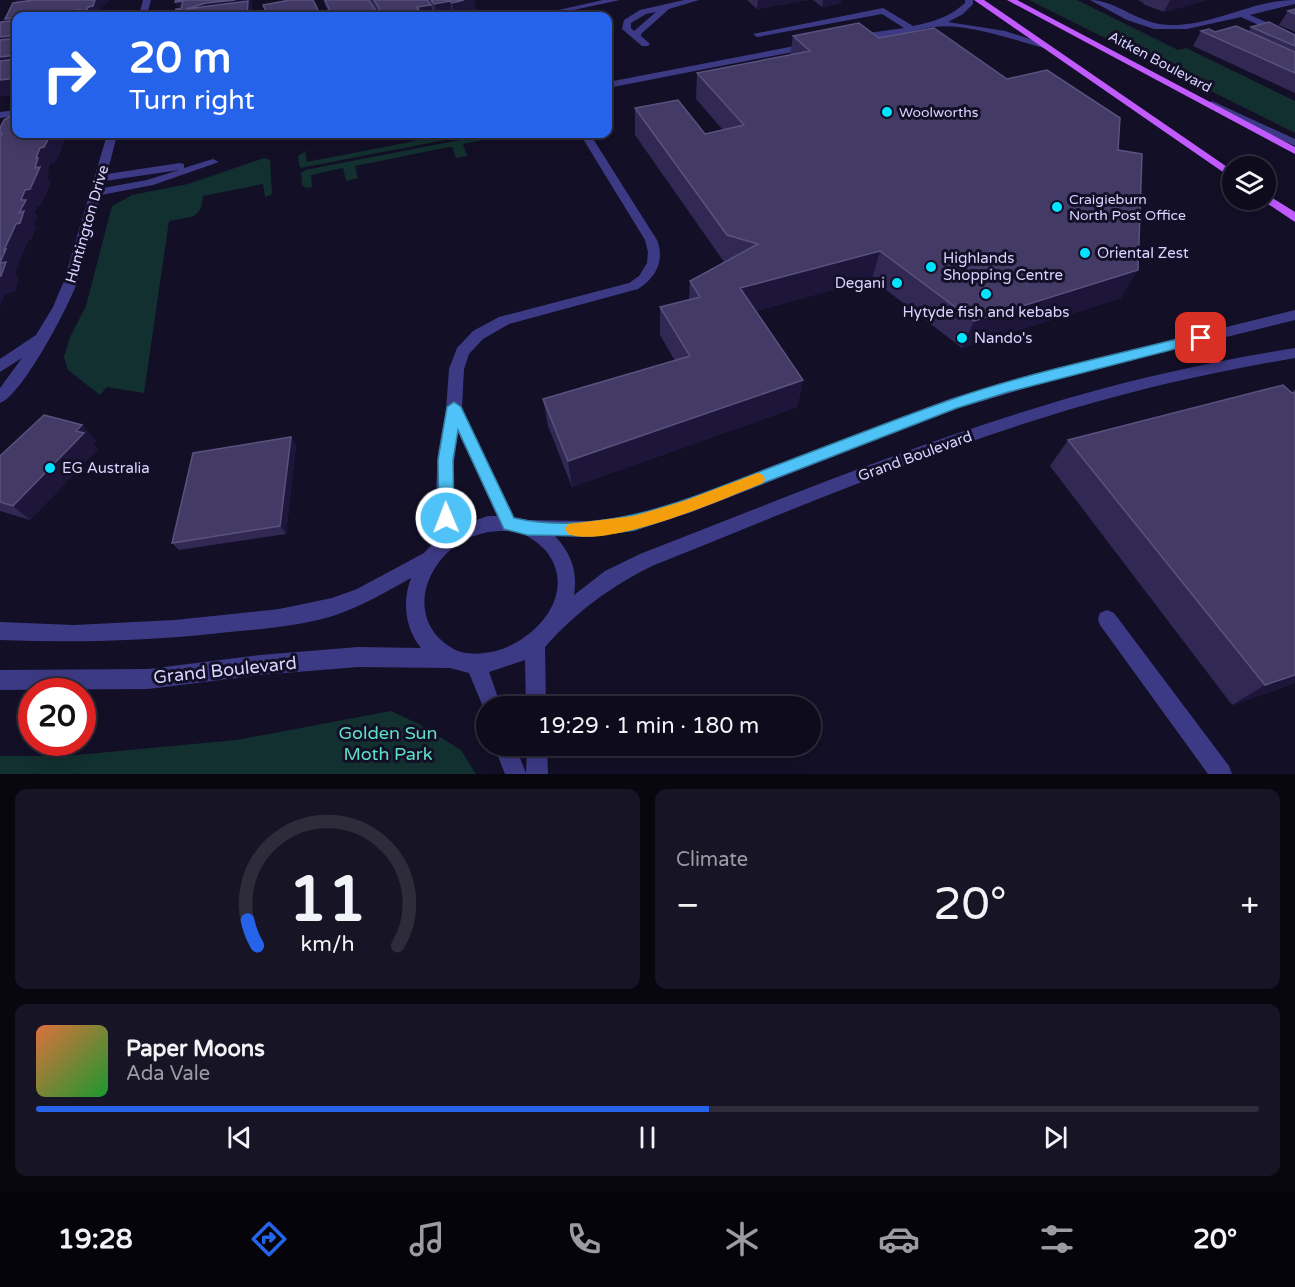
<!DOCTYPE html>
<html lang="en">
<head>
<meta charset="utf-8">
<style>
	:root { --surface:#0e0b1c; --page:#171425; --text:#f1f3f6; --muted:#9b9ba3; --line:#2e2b3b; --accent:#2563eb }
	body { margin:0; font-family:"Varela Round",sans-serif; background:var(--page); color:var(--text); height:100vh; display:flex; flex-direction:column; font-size:22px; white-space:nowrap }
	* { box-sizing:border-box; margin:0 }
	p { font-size:20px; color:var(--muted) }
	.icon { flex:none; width:33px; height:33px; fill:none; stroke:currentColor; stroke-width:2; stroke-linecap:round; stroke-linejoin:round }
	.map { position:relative; height:774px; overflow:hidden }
	.details { display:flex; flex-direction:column; gap:15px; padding:15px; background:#08060f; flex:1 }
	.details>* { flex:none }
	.top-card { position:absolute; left:12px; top:12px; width:600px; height:126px; border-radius:12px; box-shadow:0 3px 15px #0003,0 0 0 2px var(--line); background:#2563eb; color:#fff; overflow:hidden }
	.tools { position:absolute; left:1222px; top:156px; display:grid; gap:12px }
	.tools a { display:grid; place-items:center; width:54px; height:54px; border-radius:50%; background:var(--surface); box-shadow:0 3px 15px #0003,0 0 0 2px var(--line); font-size:30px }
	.speed { position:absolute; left:18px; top:678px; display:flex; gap:12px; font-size:30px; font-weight:700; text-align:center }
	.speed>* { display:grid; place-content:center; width:78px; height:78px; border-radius:50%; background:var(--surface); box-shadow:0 3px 15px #0003,0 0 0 2px var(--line); line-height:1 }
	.speed .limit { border:9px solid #d22; background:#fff; color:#111 }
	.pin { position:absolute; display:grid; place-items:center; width:51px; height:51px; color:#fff; margin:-26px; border-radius:12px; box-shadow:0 3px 9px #0006 }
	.me { position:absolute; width:66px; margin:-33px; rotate:359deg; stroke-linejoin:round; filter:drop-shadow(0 0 4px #0008) }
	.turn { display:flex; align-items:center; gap:21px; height:126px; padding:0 18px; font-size:27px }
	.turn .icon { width:78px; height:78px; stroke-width:2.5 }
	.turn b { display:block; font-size:42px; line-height:51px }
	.big { font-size:45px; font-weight:600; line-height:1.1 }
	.details .tile { flex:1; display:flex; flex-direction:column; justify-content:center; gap:9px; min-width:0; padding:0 21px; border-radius:12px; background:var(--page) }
	.details .dial { align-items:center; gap:0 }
	.dial svg { height:156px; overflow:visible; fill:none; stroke:var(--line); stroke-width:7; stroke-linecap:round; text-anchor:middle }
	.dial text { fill:var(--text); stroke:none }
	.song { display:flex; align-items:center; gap:18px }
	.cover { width:72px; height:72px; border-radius:9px; background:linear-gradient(135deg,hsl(20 70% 55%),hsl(130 70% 35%)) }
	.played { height:6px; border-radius:3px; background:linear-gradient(90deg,var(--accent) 55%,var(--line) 55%) }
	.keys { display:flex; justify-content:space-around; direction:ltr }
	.heat { display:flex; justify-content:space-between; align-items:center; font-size:33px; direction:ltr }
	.details .tiles { flex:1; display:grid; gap:15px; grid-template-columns:1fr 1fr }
	.tile:last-child { grid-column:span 2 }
	.trip { position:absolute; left:476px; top:696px; width:345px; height:60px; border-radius:30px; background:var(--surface); box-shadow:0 3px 15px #0003,0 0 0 2px var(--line); font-weight:600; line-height:60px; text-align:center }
	.tabs { display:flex; height:96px; justify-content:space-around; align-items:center; background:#06040b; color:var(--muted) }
	.tabs .icon { width:42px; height:42px }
	.tabs .on { color:var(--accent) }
	.tabs b { font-size:27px; color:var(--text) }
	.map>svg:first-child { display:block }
</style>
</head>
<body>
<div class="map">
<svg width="1295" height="774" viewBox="0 0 1295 774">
	<rect width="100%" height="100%" fill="#130f26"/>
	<path fill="#12302f" d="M1029,0H1077L1178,50L1186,48L1295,101V133Z
		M413,134H424L427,138L452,134H476L300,168L298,156L305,151L307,162L415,141Z
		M491,134H515L463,144L467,156L456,158L452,147H449L355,166L358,178L346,181L343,168L311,175L312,187L306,188L302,185L301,173L305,170Z
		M264,158L270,160L272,194L265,197L263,184L203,196C201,221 191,216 169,221L144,393L107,387L100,395L68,370L64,357L70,337L86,306L112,206L132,195L188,184Z
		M391,711L419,724L461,750L476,774H0V756H66L236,740Z"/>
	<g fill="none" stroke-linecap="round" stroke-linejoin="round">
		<path fill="#3d3a85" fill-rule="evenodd" d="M143,0H151L147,16H139Z
			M603,0H620L546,16H532Z
			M684,0H699L669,9L641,34V36L650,44L648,46H642L622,29L624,20L640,10ZM656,12L634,31L631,28V23L646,14Z
			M965,0H973V4L963,14L948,22L1005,31L1049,45L1044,48C1014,40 964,22 934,27C908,31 878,43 851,40L849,38L854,35L904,28L882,14L757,37L753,34L883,8L913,26C932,22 950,17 965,3Z
			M1090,0C1116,0 1138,24 1169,25C1214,26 1251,0 1295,0V4L1250,15L1295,35V41L1241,17L1187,29H1154L1127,20Z
			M810,43L815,46L813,48L608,88V82Z
			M1212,101L1295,139V146L1208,106L1207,104Z
			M16,110V116L0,118V112Z
			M109,134H120L116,139L107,174L180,163L184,164V168L213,159L219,162L153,185L101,195C93,224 87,252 78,280C70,304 22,396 0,403V388L22,358L0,372V359L36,335L53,307L64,281L106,138ZM179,170L147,180L103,188L105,181Z
			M580,134H590L657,240C665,260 656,278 638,289L509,324L483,339L469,354L464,369L462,407L514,517L528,520L590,521L634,515L684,500L952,398L1056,369L1295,310V320L1056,379L956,409L692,512L634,531L590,537L555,536C571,553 578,572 574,595L605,571L640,554C772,503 903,448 1039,407C1123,381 1209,362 1295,348V358C1208,373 1123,392 1039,419C907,460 780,515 652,566C610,587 576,612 545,647L546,706H526L525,660L489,672L501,706H486V714L469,673L450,668L358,667L260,675L148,689L0,690V670L148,669L260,655L358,647L421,648C405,628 402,602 411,578C386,592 360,607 333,616C299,626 263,629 229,632C152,641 77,643 0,640V622L74,625L175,620L279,609L332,598L357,589L424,553L438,538L436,490L438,453L446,410L449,369L457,348L473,331L499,317L629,283L639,276L647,263L648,252L645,240ZM458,432L497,516H488L455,527L453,469ZM488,532C498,531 510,530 520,533C530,536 543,546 549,555C576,596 535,640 496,651C482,654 465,656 452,648C410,623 420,573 455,546C464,538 476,535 488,532Z
			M1107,610L1114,613L1229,766L1232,774H1208L1100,625L1098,619L1100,613Z
			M494,746H515L526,773L527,746H547L548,774H505Z"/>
		<path fill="#c25bff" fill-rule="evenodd" d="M974,0H984L1233,171V179Z
			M1007,0H1017L1295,147V154Z
			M1266,194L1295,212V222L1262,200H1266Z"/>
	</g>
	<path fill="#312854" d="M323,0H369L372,4L370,0H474L476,12L457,16H454L453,15L446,16H436L432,12L433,16H329V14Z
		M747,0H808L757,9Z
		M813,0H841V3L822,7Z
		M1138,0H1207L1164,12L1143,4L1144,3Z
		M1295,9V32L1279,25L1288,11Z
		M1251,27L1295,35V93L1193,46L1201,31H1249Z
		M793,36L879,38L1007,79L1118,150L1121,298L962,348L872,279L756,311L803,380L797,407L572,487L548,426L543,399L675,361L660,335V307L689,299L690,281L724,262L635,135V108L705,134L723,130L696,99L697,73L790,55Z
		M1295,389V683L1232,705L1050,466L1068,440L1291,393Z
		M82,425L96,441L93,443L98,449L30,520L0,511V456Z
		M291,437L296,445L286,534L179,550L172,543Z"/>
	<path fill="#1d163a" d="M15,0H109L106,5H100L103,12L102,16H85L88,7L20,9Z
		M235,0H252V10L254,16H182L175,2L183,1L206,3Z
		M464,0H474L476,12L454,16L452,3Z
		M758,0H808L757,9Z
		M823,0H841V3L822,7Z
		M1170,0H1207L1164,12Z
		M450,1L453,15L446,16H437L434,4Z
		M431,5L433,16H383V15L417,7Z
		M81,10L85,16H25Z
		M16,18V33H14L5,19Z
		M16,35V50L0,48V37Z
		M0,49L16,55V71L0,73Z
		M16,78V94L0,97V80Z
		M51,134H64L65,138L60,153L55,163L50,164L48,172L49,174L48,178L51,183L41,205L37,206L35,212L38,216L33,224L36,227L32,239L29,240L18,264L19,265L15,274L19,278L15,292L5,294L0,308V263L4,250L19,213L21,200L35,168L36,158L40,148Z
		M880,251L872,279L737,316L740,288Z
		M1138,270L1121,298L962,348L974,321Z
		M803,380L797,407L572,487L568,461Z
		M82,425L96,441L93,443L98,449L30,520L13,506L76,431Z
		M291,437L296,445L286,534L280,526Z
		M1295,675V683L1232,705L1265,685Z"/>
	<path fill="#433a66" stroke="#5a527e" stroke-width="1.5" d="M34,0H95L93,6L88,7L85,16H49L59,15L81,10L25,16H16V18L5,19L13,3Z
		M176,0H235L206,3L186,9L248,1L247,16H173L176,9H181L183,1L175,2Z
		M290,0H313L320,14H324L325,16H268L263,5Z
		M325,0H369L379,16H329L328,14L331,13Z
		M374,0H427L431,5L417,7L419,10L383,15Z
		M431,0H464L452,3L450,1L434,4Z
		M1295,9V14L1288,11Z
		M16,20V35L0,37V24L1,22Z
		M1269,22L1295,35V46L1251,27Z
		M859,23L879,38L934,28L1007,79L1047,70L1120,118L1118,150L1142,154L1138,270L974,321L880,251L740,288L803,380L568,461L543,399L690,356L660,307L700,297L690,281L758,244L727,235L635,108L678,100L705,134L744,125L697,73L810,51L793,36Z
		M1236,26L1295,52V73L1201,31L1209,29L1215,32Z
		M16,38V55L0,57V40Z
		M16,59V78L0,80V61Z
		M16,116V134H51L44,147L40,148L36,158H38L35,168L40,167L30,189L25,190L21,200H26L19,213L24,211L20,223L16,224L4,250L6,249L0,263L6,262L1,276H0V137L2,133H0V128L4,120L9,117Z
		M1283,385L1292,393H1295V675L1265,685L1068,440Z
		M44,415L82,425L76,431L84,433L13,506L0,502V456Z
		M291,437L280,526L172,543L193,453Z"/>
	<path fill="#4fc3f7" stroke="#337fa1" stroke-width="1.5" d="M1201,333L1207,338L1206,341L1008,392L957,408L691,511L634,530L590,536L527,535L504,529L458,430L453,460L454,518L452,523L446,525L441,523L439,518L438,460L447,407L454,402L461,407L514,518C602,537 684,501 764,470C825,447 885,423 947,401C1029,372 1116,355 1201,333Z"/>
	<path fill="#f59e0b" d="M758,473L763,475L765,479L763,483C721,500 609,549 568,534L565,529L568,524L634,516L684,501Z"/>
	<g fill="#00e5ff" stroke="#130f26" stroke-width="2">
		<circle cx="887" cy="112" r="6"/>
		<circle cx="1057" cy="207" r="6"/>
		<circle cx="1085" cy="253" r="6"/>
		<circle cx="931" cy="267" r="6"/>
		<circle cx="897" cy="283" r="6"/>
		<circle cx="986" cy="294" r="6"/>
		<circle cx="962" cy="338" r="6"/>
		<circle cx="50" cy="468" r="6"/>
	</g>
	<g text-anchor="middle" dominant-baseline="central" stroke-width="6" stroke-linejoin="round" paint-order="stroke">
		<g font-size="14" fill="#d9d4ff" stroke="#130f26">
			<text transform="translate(1160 62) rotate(28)">Aitken Boulevard</text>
		</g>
		<g font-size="14" fill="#d9d4ff" stroke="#130f26" text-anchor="start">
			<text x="899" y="112">Woolworths</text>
			<text x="1069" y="199">Craigieburn<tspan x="1069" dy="16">North Post Office</tspan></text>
		</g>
		<g font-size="15" fill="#d9d4ff" stroke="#130f26">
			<text transform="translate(87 224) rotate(-74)">Huntington Drive</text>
			<text transform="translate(915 456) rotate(-20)">Grand Boulevard</text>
		</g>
		<g font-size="15" fill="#d9d4ff" stroke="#130f26" text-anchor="start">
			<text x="1097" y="253">Oriental Zest</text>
			<text x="943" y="258">Highlands<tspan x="943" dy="17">Shopping Centre</tspan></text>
			<text x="885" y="283" text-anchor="end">Degani</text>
			<text x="986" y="312" text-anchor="middle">Hytyde fish and kebabs</text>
			<text x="974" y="338">Nando's</text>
			<text x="62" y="468">EG Australia</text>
		</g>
		<g font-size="18" fill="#d9d4ff" stroke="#130f26">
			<text transform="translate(225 670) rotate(-6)">Grand Boulevard</text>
		</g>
		<g font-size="18" fill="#5fe0c0" stroke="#130f26">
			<text x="388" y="733">Golden Sun<tspan x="388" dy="21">Moth Park</tspan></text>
		</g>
	</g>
</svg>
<div class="tools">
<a><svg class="icon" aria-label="layers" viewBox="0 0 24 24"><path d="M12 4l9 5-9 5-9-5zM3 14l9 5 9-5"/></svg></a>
</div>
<div class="speed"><div class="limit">20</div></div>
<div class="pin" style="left:1201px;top:338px;background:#d93025"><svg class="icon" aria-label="arrive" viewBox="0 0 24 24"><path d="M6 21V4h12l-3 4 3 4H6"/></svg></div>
<svg class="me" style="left:446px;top:518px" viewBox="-20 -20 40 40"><circle r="17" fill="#4fc3f7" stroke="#fff" stroke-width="3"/><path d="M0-11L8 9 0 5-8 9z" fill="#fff"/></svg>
<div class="trip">19:29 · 1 min · 180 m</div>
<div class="top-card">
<div class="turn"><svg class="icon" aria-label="right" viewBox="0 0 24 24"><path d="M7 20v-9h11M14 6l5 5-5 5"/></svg><div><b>20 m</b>Turn right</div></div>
</div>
</div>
<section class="details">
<div class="tiles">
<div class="tile dial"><svg viewBox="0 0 100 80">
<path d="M14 69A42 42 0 1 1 86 69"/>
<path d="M14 69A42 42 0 0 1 9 56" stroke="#2563eb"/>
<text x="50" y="56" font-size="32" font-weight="700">11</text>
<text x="50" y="72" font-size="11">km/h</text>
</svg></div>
<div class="tile"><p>Climate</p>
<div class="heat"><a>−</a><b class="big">20°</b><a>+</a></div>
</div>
<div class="tile">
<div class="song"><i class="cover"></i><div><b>Paper Moons</b><p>Ada Vale</p></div></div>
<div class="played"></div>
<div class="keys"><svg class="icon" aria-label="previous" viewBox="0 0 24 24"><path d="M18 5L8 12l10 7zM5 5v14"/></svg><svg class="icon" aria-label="pause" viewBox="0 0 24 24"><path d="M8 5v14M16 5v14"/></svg><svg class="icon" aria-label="next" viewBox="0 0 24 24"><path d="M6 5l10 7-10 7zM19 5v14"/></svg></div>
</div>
</div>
</section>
<nav class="tabs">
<b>19:28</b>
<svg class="icon on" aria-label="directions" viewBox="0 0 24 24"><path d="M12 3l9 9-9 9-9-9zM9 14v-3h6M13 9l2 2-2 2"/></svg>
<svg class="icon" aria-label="music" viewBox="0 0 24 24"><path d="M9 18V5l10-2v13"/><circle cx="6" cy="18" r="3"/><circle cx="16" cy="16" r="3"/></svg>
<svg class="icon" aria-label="phone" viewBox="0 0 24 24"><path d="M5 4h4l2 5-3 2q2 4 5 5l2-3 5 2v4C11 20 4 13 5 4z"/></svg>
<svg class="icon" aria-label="climate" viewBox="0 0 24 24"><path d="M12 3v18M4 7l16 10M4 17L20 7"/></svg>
<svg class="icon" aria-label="car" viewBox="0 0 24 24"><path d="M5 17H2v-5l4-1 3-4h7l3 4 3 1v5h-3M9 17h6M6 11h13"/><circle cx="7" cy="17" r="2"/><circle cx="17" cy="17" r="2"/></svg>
<svg class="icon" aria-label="filters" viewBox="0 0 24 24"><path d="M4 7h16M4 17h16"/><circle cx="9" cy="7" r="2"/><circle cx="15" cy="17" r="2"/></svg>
<b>20°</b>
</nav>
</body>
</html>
